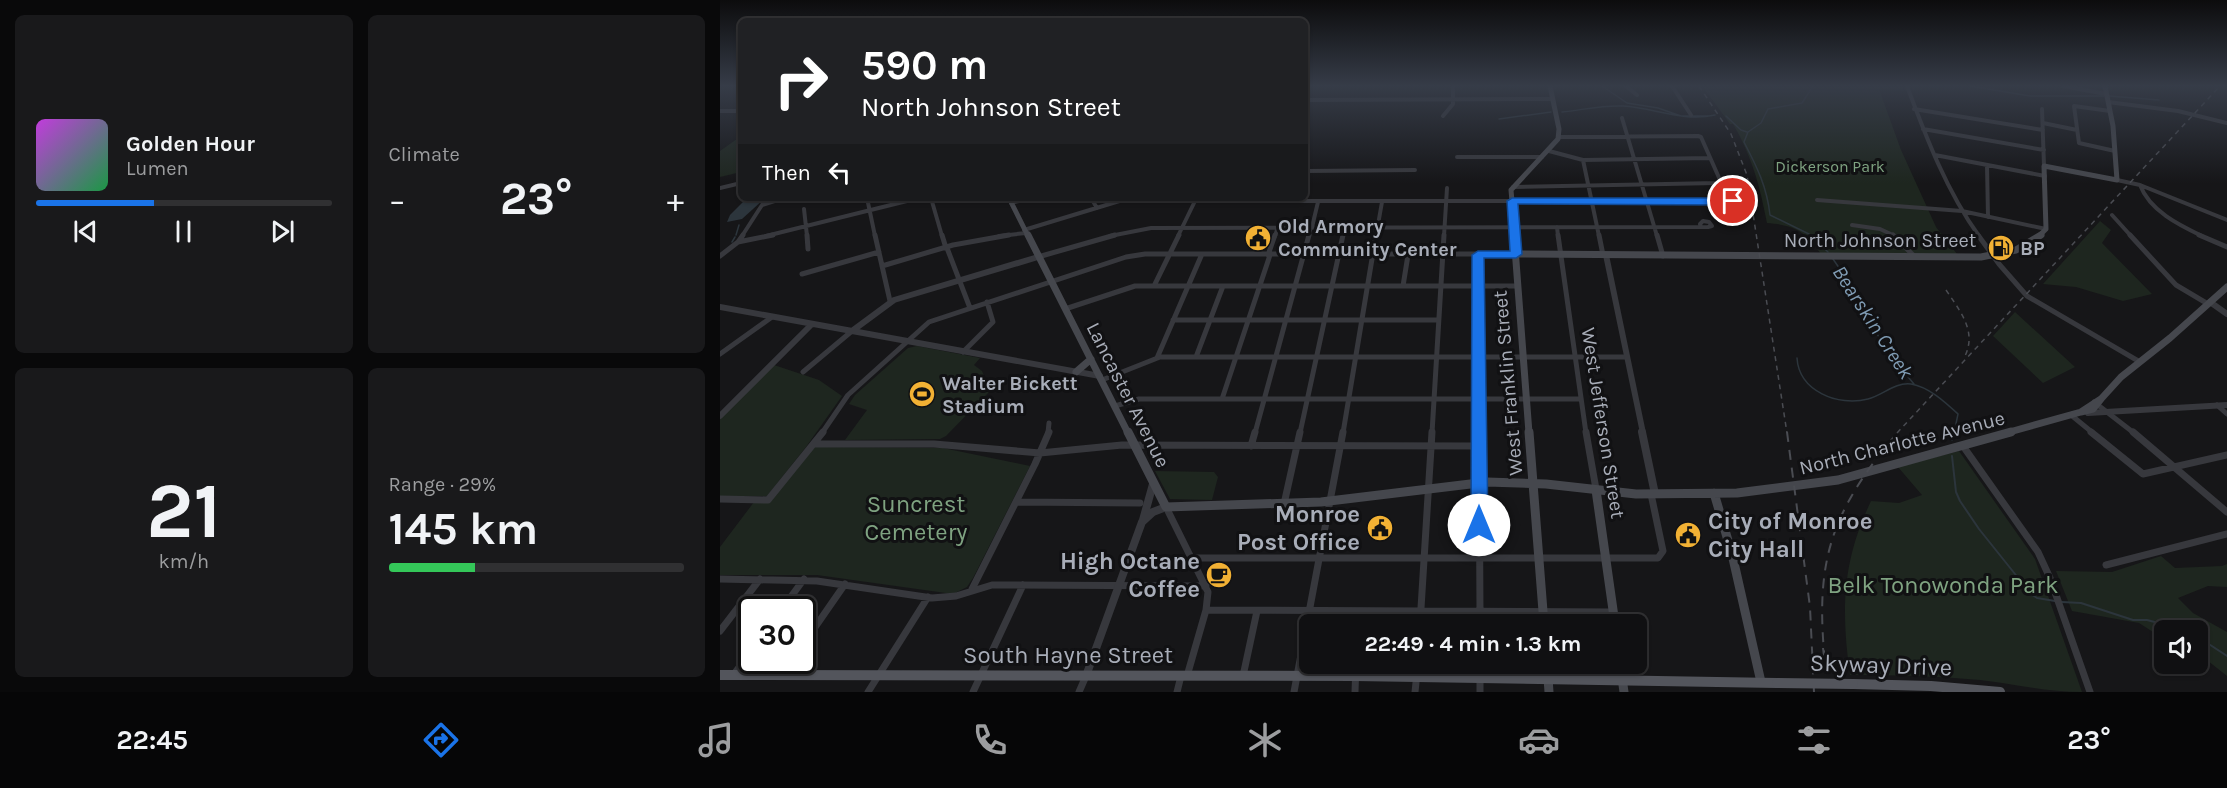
<!DOCTYPE html>
<html lang="en">
<head>
<meta charset="utf-8">
<style>
	:root { --surface:#101012; --page:#19191b; --text:#f1f3f6; --muted:#9c9d9f; --line:#303032; --accent:#1a73e8 }
	body { margin:0; font-family:Karla,sans-serif; background:var(--page); color:var(--text); height:100vh; display:flex; flex-direction:column; font-size:22px; white-space:nowrap }
	* { box-sizing:border-box; margin:0 }
	p { font-size:20px; color:var(--muted) }
	.icon { flex:none; width:33px; height:33px; fill:none; stroke:currentColor; stroke-width:2; stroke-linecap:round; stroke-linejoin:round }
	.map { position:relative; flex:1; overflow:hidden }
	.details { display:flex; flex-direction:column; gap:15px; padding:15px; background:#09090a; width:720px }
	.details>* { flex:none }
	.top-card { position:absolute; left:18px; top:18px; width:570px; height:183px; border-radius:9px; box-shadow:0 2px 4px #0004,0 0 0 2px var(--line); background:#202124; color:#fff; overflow:hidden }
	.controls { position:absolute; left:1434px; top:620px; display:grid; gap:12px }
	.controls a { display:grid; place-items:center; width:54px; height:54px; border-radius:9px; background:var(--surface); box-shadow:0 2px 4px #0004,0 0 0 2px var(--line); font-size:30px }
	.speed { position:absolute; left:18px; top:596px; display:flex; gap:12px; font-size:30px; font-weight:700; text-align:center }
	.speed>* { display:grid; place-content:center; width:78px; height:78px; border-radius:50%; background:var(--surface); box-shadow:0 2px 4px #0004,0 0 0 2px var(--line); line-height:1 }
	.speed .limit { border:3px solid #111; border-radius:9px; background:#fff; color:#111 }
	.pin { position:absolute; display:grid; place-items:center; width:51px; height:51px; color:#fff; margin:-26px; border:3px solid #fff; border-radius:50%; box-shadow:0 2px 6px #0007 }
	.me { position:absolute; width:66px; margin:-33px; rotate:0deg; stroke-linejoin:round; filter:drop-shadow(0 0 4px #0008) }
	.turn { display:flex; align-items:center; gap:21px; height:126px; padding:0 24px; font-size:27px }
	.turn .icon { width:78px; height:78px; stroke-width:2.5 }
	.turn b { display:block; font-size:42px; line-height:51px }
	.then { display:flex; align-items:center; height:57px; padding:0 24px; background:#0003; gap:12px; font-size:22px }
	.big { font-size:45px; font-weight:700; line-height:1.1 }
	.details .widget { flex:1; display:flex; flex-direction:column; justify-content:center; gap:9px; min-width:0; padding:0 21px; border-radius:9px; background:var(--page) }
	.details .dial { align-items:center; gap:0 }
	.dial b { font-size:78px; line-height:1 }
	.song { display:flex; align-items:center; gap:18px }
	.cover { width:72px; height:72px; border-radius:9px; background:linear-gradient(135deg,hsl(290 70% 55%),hsl(140 70% 35%)) }
	.played { height:6px; border-radius:3px; background:linear-gradient(90deg,var(--accent) 40%,var(--line) 40%) }
	.keys { display:flex; justify-content:space-around; direction:ltr }
	.heat { display:flex; justify-content:space-between; align-items:center; font-size:33px; direction:ltr }
	.charge { height:9px; border-radius:4px; background:linear-gradient(90deg,#34c759 29%,var(--line) 0) }
	.details .tiles { flex:1; display:grid; gap:15px; grid-template-columns:repeat(2,1fr) }
	.trip { position:absolute; left:579px; top:614px; width:348px; height:60px; border-radius:9px; background:var(--surface); box-shadow:0 2px 4px #0004,0 0 0 2px var(--line); font-weight:700; line-height:60px; text-align:center }
	.tabs { display:flex; height:96px; justify-content:space-around; align-items:center; background:#060607; color:var(--muted) }
	.tabs .icon { width:42px; height:42px }
	.tabs .selected { color:var(--accent) }
	.tabs b { font-size:27px; color:var(--text) }
	main { display:flex; flex:1; min-height:0 }
	.map>svg:first-child { display:block }
</style>
</head>
<body>
<main>
<section class="details">
<div class="tiles">
<div class="widget">
<div class="song"><i class="cover"></i><div><b>Golden Hour</b><p>Lumen</p></div></div>
<div class="played"></div>
<div class="keys"><svg class="icon" aria-label="previous" viewBox="0 0 24 24"><path d="M18 5L8 12l10 7zM5 5v14"/></svg><svg class="icon" aria-label="pause" viewBox="0 0 24 24"><path d="M8 5v14M16 5v14"/></svg><svg class="icon" aria-label="next" viewBox="0 0 24 24"><path d="M6 5l10 7-10 7zM19 5v14"/></svg></div>
</div>
<div class="widget"><p>Climate</p>
<div class="heat"><a>−</a><b class="big">23°</b><a>+</a></div>
</div>
<div class="widget dial"><b>21</b><p>km/h</p></div>
<div class="widget"><p>Range · 29%</p><b class="big">145 km</b><div class="charge"></div></div>
</div>
</section>
<div class="map">
<svg width="1507" height="692" viewBox="0 0 1507 692">
	<rect width="100%" height="100%" fill="#161618"/>
	<path fill="#1e261f" d="M983,87H1183V91L1159,89L1181,150L1216,227L1237,254H1101C1086,232 1075,225 1047,223C1040,187 1032,156 1013,124H1010Z
		M21,136V172L0,177V151Z
		M1380,221L1391,230L1382,243L1432,294L1403,301L1356,287L1323,284Z
		M1295,312L1355,367L1323,383L1273,336Z
		M197,346L260,358L254,365L262,371L265,378L257,390L269,392L226,436L220,439L125,440L147,410L129,404L135,395L188,348Z
		M54,365L99,380L122,396L86,447L47,496H0V419Z
		M94,447L223,448L310,466L253,578L247,587L233,594L97,575H0V547L34,502L49,503Z
		M1239,451L1315,559L1362,692C1328,692 1294,684 1260,680C1217,676 1174,675 1130,675C1121,609 1122,562 1151,501L1179,503L1202,495L1178,467Z
		M435,471L494,472L498,477L492,500L450,499Z
		M1441,556L1455,568L1502,566L1507,564V587L1488,586L1458,598L1473,613L1507,632V676L1478,653V630H1444V639L1419,623L1352,611L1336,571L1392,572Z"/>
	<path fill="#2c353c" d="M27,198H45L22,219L7,222L10,215Z"/>
	<g fill="none" stroke-linecap="round" stroke-linejoin="round">
		<path stroke="#2c353c" stroke-width="1.5" d="M882,86L907,103L938,108L961,116H988
			M1093,86L1082,103L1048,109L1041,123L1028,132L1024,142C1037,167 1047,187 1050,215L1089,234L1108,252
			M1250,86L1310,96H1384
			M1389,96L1439,100
			M842,112C862,110 882,105 903,106C935,108 962,122 995,115
			M1006,116L1021,130L1027,132
			M779,119L831,112
			M16,235L19,225
			M12,242L15,237
			M1113,259L1124,275L1131,280L1134,300L1178,365L1194,384
			M1077,358C1079,391 1118,407 1148,399C1163,395 1175,382 1191,384C1209,387 1225,402 1238,414L1234,433"/>
		<path stroke="#2c353c" stroke-width="2" d="M1232,440L1235,432
			M1232,456L1236,492L1240,501L1259,529L1311,594L1317,598L1335,601
			M1342,602L1361,603L1413,620H1427L1465,630
			M1478,637L1507,656"/>
		<path stroke="#37383d" stroke-width="4" d="M906,86L917,95
			M952,86L971,115
			M1187,86C1206,137 1227,192 1259,236
			M1343,86L1386,94
			M585,100L832,99
			M1388,102L1458,111L1507,123
			M1194,109L1323,130
			M1322,109L1324,166
			M0,111H21
			M1390,111L1354,106L1359,143L1395,151
			M585,114V122
			M723,116L733,104V86
			M902,118L937,236
			M1323,123L1357,130
			M1203,129L1324,150
			M829,151L863,160L990,158
			M1215,155L1325,176
			M737,157H822
			M863,160L879,236
			M1267,165L1268,217
			M585,171L695,170
			M1397,180L1420,185L1507,220
			M1420,185C1430,211 1459,225 1482,236
			M793,187L997,183L1000,180L981,137L978,136L839,137
			M0,188L21,183
			M147,198L155,236
			M211,198L222,236
			M371,198L377,208
			M1097,200L1242,211L1326,229
			M291,203L311,198
			M84,209L87,236
			M1392,215L1411,236
			M1132,225L1160,229L1175,236
			M592,227L598,202
			M837,227L838,236
			M304,230L406,199L465,201H1013
			M22,236L42,205L64,198
			M46,236L199,198
			M279,236L306,233
			M390,236L431,228L988,227L992,226L989,222L983,221L980,224L981,227
			M458,236L475,201
			M555,236L558,227
			M588,236L591,227
			M623,236L625,227
			M656,236L662,202
			M724,236L727,188"/>
		<path stroke="#37383d" stroke-width="5" d="M87,235L88,249
			M155,235L170,301
			M222,235L226,248
			M838,235L866,433
			M879,235L883,255
			M937,235L943,256
			M1173,235L1194,256
			M1258,235L1279,264L1307,296L1420,362
			M1410,235L1456,285L1488,304
			M1479,235L1507,247
			M18,242L53,235
			M227,248L250,308
			M758,254L759,433
			M548,255L555,235
			M0,256L18,242L23,235
			M318,257L395,235
			M162,266L233,245L289,235
			M82,274L159,252
			M434,286L459,235
			M683,286L688,255
			M345,309L415,286H798
			M453,320H718
			M243,352L273,322L267,302
			M0,354L52,317
			M476,357L503,286
			M437,358L482,254
			M83,372L132,331
			M382,380L440,357H906
			M502,399L550,255
			M1374,402L1414,433
			M1497,405L1507,414
			M395,406L419,399H860
			M1351,415L1373,433
			M102,433L128,395L209,322L406,257L425,254H796
			M328,433L329,423
			M535,433L589,235
			M580,433L623,235
			M623,433L656,235
			M712,433L724,235"/>
		<path stroke="#37383d" stroke-width="7" d="M759,432L760,612
			M866,432L876,489
			M1371,432L1423,474L1507,455
			M1413,432L1507,512
			M94,444H214L320,453L402,445L759,446
			M531,446L535,432
			M1243,446L1318,552L1330,578L1370,692
			M0,499L48,500L103,432
			M296,502L420,503
			M564,504L580,432
			M446,507L488,592L486,610L467,676
			M472,558H938L943,551L931,494
			M1386,565L1507,534
			M0,579L97,581L212,598L236,596L272,585L486,586
			M252,589L315,464L329,432
			M62,609L84,579
			M486,610L893,612
			M640,624L642,611
			M700,624L712,432
			M0,631L40,579
			M82,646L125,584
			M14,674L32,650
			M64,674L73,660
			M523,676L537,611
			M760,678V692
			M148,692L208,597
			M253,692L303,585
			M359,692L366,676
			M457,692L461,676
			M574,692L623,432
			M635,692L636,663
			M695,692L698,663"/>
		<path stroke="#37383d" stroke-width="6" d="M886,255L923,433
			M1490,302L1507,314
			M0,307L380,376
			M132,331L174,300L318,257
			M1368,413L1507,405
			M0,416L92,324"/>
		<path stroke="#37383d" stroke-width="8" d="M922,432L935,494
			M423,520L433,484
			M366,676L422,522L433,512L446,507"/>
		<path stroke="#45474d" stroke-width="5" d="M289,198L308,236
			M795,236L791,190L838,139L839,129L830,86
			M1319,236L1326,229L1324,166L1397,180L1393,126L1385,86"/>
		<path stroke="#45474d" stroke-width="7" d="M308,235L408,433
			M794,235L809,433
			M796,254L1261,257L1296,250L1321,235
			M356,372L371,359
			M1361,412L1373,409L1381,399
			M1286,433L1361,412L1381,399L1401,377L1450,338L1507,287"/>
		<path stroke="#45474d" stroke-width="9" d="M408,432L446,507L601,502L767,482L826,484L916,494L1017,493L1118,480L1291,432
			M809,432L824,624
			M876,490L895,624
			M994,493L1012,554L1041,682
			M827,663L829,692
			M900,663L904,692"/>
		<path stroke="#53555c" stroke-width="10" d="M0,675L635,676L1057,683
			M1133,684L1211,686L1280,692"/>
		<path stroke="#4a4c52" stroke-width="1.5" stroke-dasharray="5 4.5" stroke-linecap="butt" d="M979,86L1011,134L1027,175L1067,433
			M1226,290C1240,311 1257,331 1245,356
			M1177,433L1500,86"/>
		<path stroke="#4a4c52" stroke-width="2" stroke-dasharray="10 8" stroke-linecap="butt" d="M1067,432L1090,607L1094,692
			M1103,648L1106,672C1094,564 1108,515 1178,432"/>
		<path stroke="#53555c" stroke-width="10" d="M1057,683L1133,684"/>
	</g>
	<linearGradient id="sky" x2="0" y2="1"><stop stop-color="#0c0c0d"/><stop offset="0.47" stop-color="#363c48"/><stop offset="1" stop-color="#363c48" stop-opacity="0"/></linearGradient>
	<rect width="1507" height="183" fill="url(#sky)"/>
	<path fill="#1a73e8" stroke="#114b97" stroke-width="1.5" d="M792,198H1013L1018,201L1013,205L798,204L802,254L796,258H764L768,525L765,530L759,532L753,530L751,525L752,255L758,251H790L787,201Z"/>
	<defs>
		<symbol id="civic-disc" viewBox="-11 -11 22 22"><circle r="9.5" fill="#f2b134" stroke="#111113"/><path d="M-.6-6.5H3V-4.5H.6V-3L4-1V1h2V6H-6V1h2V-1L-.6-3ZM-1.2 2.5V6h2.4V2.5Z" fill="#111"/></symbol>
		<symbol id="fuel-disc" viewBox="-11 -11 22 22"><circle r="9.5" fill="#f2b134" stroke="#111113"/><path d="M-5.5-6h7V0h2V4h1.3V-2.5L3-4.5l.8-.8L6-3V5H2.5V1h-1V6h-7ZM-4.2-4.7v3.2H.2V-4.7Z" fill="#111"/></symbol>
		<symbol id="stadium-disc" viewBox="-11 -11 22 22"><circle r="9.5" fill="#f2b134" stroke="#111113"/><path d="M0-5a6.5 5 0 1 0 0 10a6.5 5 0 1 0 0-10ZM-3.5-1.8h7v3.6h-7Z" fill="#111"/></symbol>
		<symbol id="cafe-disc" viewBox="-11 -11 22 22"><circle r="9.5" fill="#f2b134" stroke="#111113"/><path d="M-5.5-4.5H6V0H3Q3 3.5 0 3.5H-2.5Q-5.5 3.5-5.5 0ZM3-3.2v2h1.7v-2ZM-6 4.5H4V6H-6Z" fill="#111"/></symbol>
	</defs>
	<g fill-rule="evenodd">
		<use href="#civic-disc" x="523" y="223" width="30" height="30"/>
		<use href="#fuel-disc" x="1266" y="233" width="30" height="30"/>
		<use href="#stadium-disc" x="187" y="379" width="30" height="30"/>
		<use href="#civic-disc" x="645" y="513" width="30" height="30"/>
		<use href="#civic-disc" x="953" y="520" width="30" height="30"/>
		<use href="#cafe-disc" x="484" y="560" width="30" height="30"/>
	</g>
	<g text-anchor="middle" dominant-baseline="central" stroke-width="6" stroke-linejoin="round" paint-order="stroke">
		<g font-size="16" fill="#7fa381" stroke="#111113">
			<text x="1110" y="166">Dickerson Park</text>
		</g>
		<g font-size="20" font-weight="bold" fill="#a8adb8" stroke="#111113" text-anchor="start">
			<text x="558" y="226">Old Armory<tspan x="558" dy="23">Community Center</tspan></text>
			<text x="1300" y="248">BP</text>
			<text x="222" y="383">Walter Bickett<tspan x="222" dy="23">Stadium</tspan></text>
		</g>
		<g font-size="20" fill="#a8adb8" stroke="#111113">
			<text x="1160" y="240">North Johnson Street</text>
			<text transform="translate(788 383) rotate(-95)">West Franklin Street</text>
			<text transform="translate(408 395) rotate(63)">Lancaster Avenue</text>
			<text transform="translate(883 423) rotate(81)">West Jefferson Street</text>
			<text transform="translate(1182 443) rotate(-14)">North Charlotte Avenue</text>
		</g>
		<g font-size="21" font-style="italic" fill="#7f9bb3" stroke="#111113">
			<text transform="translate(1153 322) rotate(57)">Bearskin Creek</text>
		</g>
		<g font-size="24" fill="#7fa381" stroke="#111113">
			<text x="196" y="504">Suncrest<tspan x="196" dy="28">Cemetery</tspan></text>
			<text x="1223" y="585">Belk Tonowonda Park</text>
		</g>
		<g font-size="24" font-weight="bold" fill="#a8adb8" stroke="#111113" text-anchor="end">
			<text x="640" y="514">Monroe<tspan x="640" dy="28">Post Office</tspan></text>
			<text x="988" y="521" text-anchor="start">City of Monroe<tspan x="988" dy="28">City Hall</tspan></text>
			<text x="480" y="561">High Octane<tspan x="480" dy="28">Coffee</tspan></text>
		</g>
		<g font-size="24" fill="#a8adb8" stroke="#111113">
			<text x="348" y="655">South Hayne Street</text>
			<text transform="translate(1161 665) rotate(2)">Skyway Drive</text>
		</g>
	</g>
</svg>
<div class="controls">
<a><svg class="icon" aria-label="sound" viewBox="0 0 24 24"><path d="M4 9h4l5-4v14l-5-4H4zM17 9q2 3 0 6"/></svg></a>
</div>
<div class="speed"><div class="limit">30</div></div>
<div class="pin" style="left:1013px;top:201px;background:#d93025"><svg class="icon" aria-label="arrive" viewBox="0 0 24 24"><path d="M6 21V4h12l-3 4 3 4H6"/></svg></div>
<svg class="me" style="left:759px;top:525px" viewBox="-20 -20 40 40"><circle r="19" fill="#fff"/><path d="M0-13L10 11 0 6-10 11z" fill="#1a73e8"/></svg>
<div class="trip">22:49 · 4 min · 1.3 km</div>
<div class="top-card">
<div class="turn"><svg class="icon" aria-label="right" viewBox="0 0 24 24"><path d="M7 20v-9h11M14 6l5 5-5 5"/></svg><div><b>590 m</b>North Johnson Street</div></div>
<div class="then">Then<svg class="icon" aria-label="left" viewBox="0 0 24 24"><path d="M17 20v-9H6M10 6l-5 5 5 5"/></svg></div>
</div>
</div>
</main>
<nav class="tabs">
<b>22:45</b>
<svg class="icon selected" aria-label="directions" viewBox="0 0 24 24"><path d="M12 3l9 9-9 9-9-9zM9 14v-3h6M13 9l2 2-2 2"/></svg>
<svg class="icon" aria-label="music" viewBox="0 0 24 24"><path d="M9 18V5l10-2v13"/><circle cx="6" cy="18" r="3"/><circle cx="16" cy="16" r="3"/></svg>
<svg class="icon" aria-label="phone" viewBox="0 0 24 24"><path d="M5 4h4l2 5-3 2q2 4 5 5l2-3 5 2v4C11 20 4 13 5 4z"/></svg>
<svg class="icon" aria-label="climate" viewBox="0 0 24 24"><path d="M12 3v18M4 7l16 10M4 17L20 7"/></svg>
<svg class="icon" aria-label="car" viewBox="0 0 24 24"><path d="M5 17H2v-5l4-1 3-4h7l3 4 3 1v5h-3M9 17h6M6 11h13"/><circle cx="7" cy="17" r="2"/><circle cx="17" cy="17" r="2"/></svg>
<svg class="icon" aria-label="filters" viewBox="0 0 24 24"><path d="M4 7h16M4 17h16"/><circle cx="9" cy="7" r="2"/><circle cx="15" cy="17" r="2"/></svg>
<b>23°</b>
</nav>
</body>
</html>
